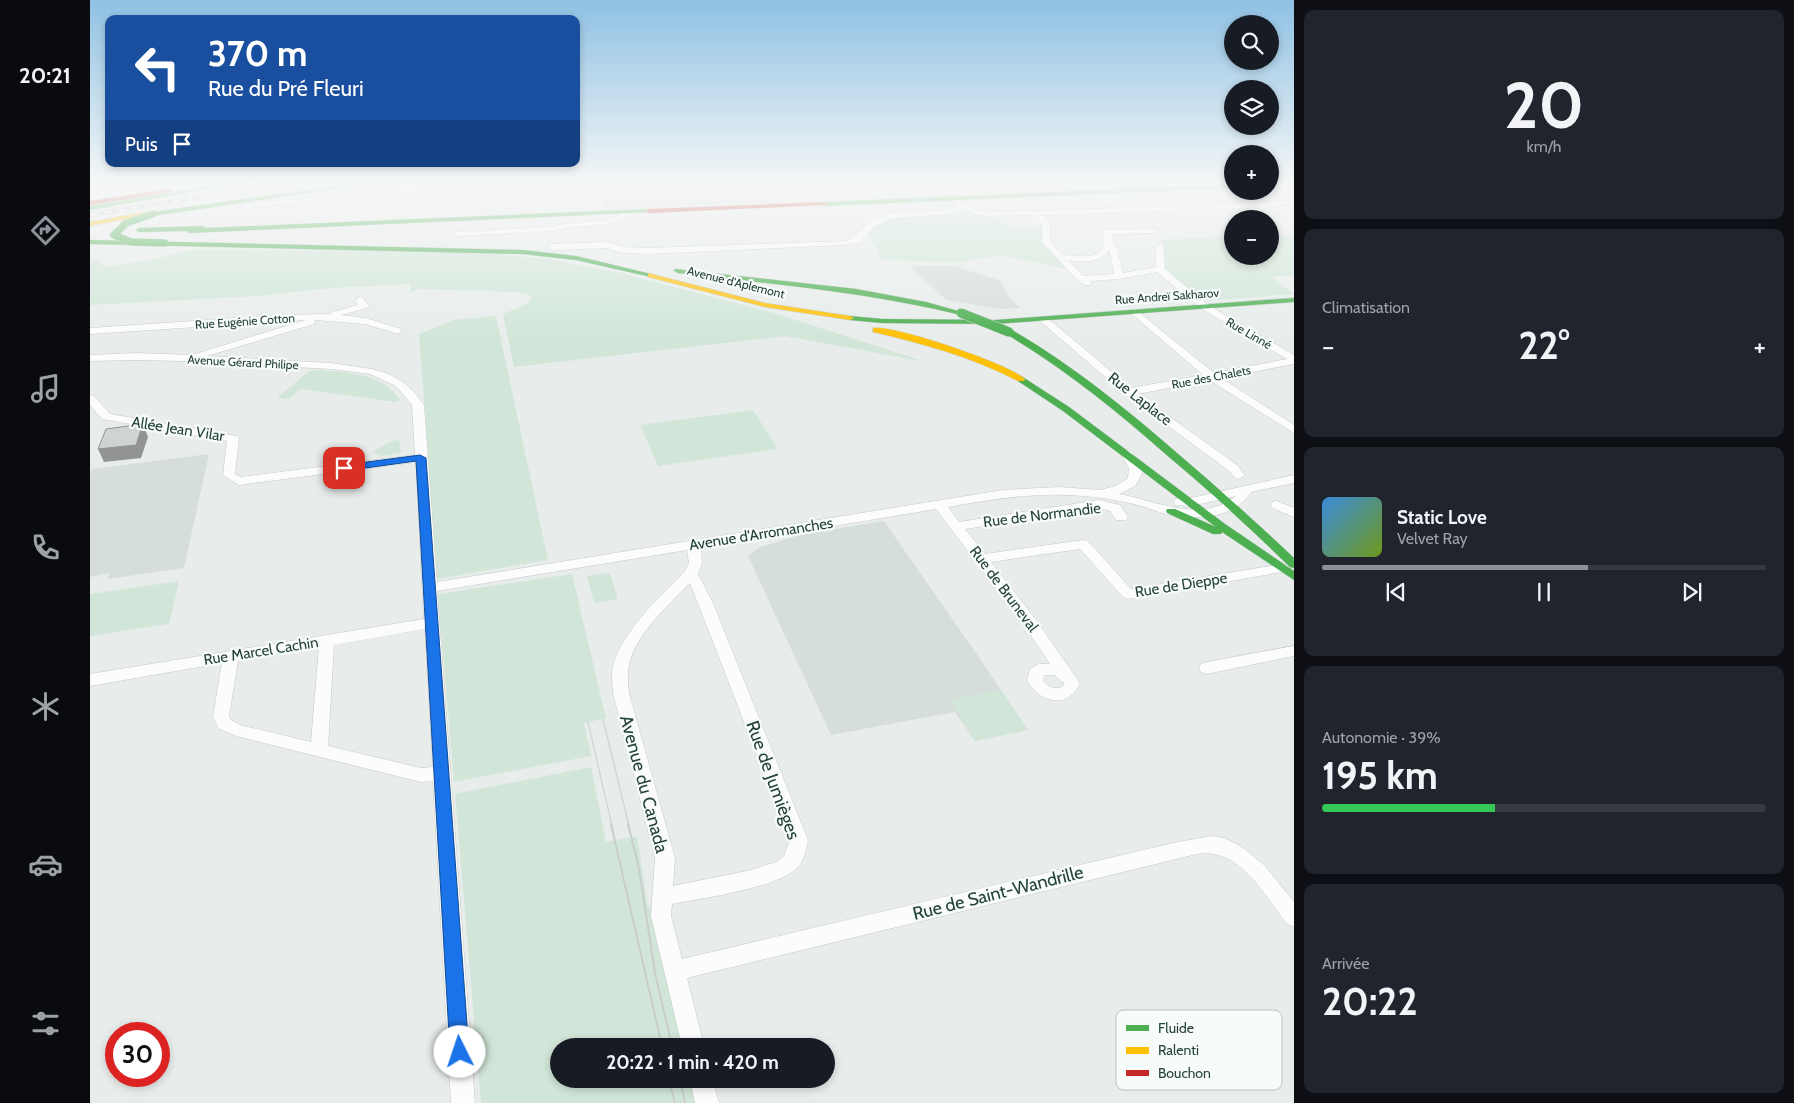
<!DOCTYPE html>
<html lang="fr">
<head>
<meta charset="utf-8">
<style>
	:root { --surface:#171b24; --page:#20242c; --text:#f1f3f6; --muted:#9ea1a6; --line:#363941; --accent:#8c9099 }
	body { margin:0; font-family:Cabin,sans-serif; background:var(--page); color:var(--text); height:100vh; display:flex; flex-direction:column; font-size:19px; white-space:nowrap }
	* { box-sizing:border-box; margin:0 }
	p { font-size:16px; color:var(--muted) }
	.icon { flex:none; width:28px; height:28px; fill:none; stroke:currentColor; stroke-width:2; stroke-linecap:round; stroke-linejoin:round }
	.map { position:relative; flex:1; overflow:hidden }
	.panel { display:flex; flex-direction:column; gap:10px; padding:10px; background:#0d0f14; width:500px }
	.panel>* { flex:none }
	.banner { position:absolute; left:15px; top:15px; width:475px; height:152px; border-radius:10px; box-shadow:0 2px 8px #0003; background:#1a4fa0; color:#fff; overflow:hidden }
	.tools { position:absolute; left:1134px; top:15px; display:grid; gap:10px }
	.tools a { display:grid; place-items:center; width:55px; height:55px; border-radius:50%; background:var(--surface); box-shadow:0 2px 8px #0003; font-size:25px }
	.speed { position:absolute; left:15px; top:1022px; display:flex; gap:10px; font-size:25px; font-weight:700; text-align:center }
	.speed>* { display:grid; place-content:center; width:65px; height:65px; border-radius:50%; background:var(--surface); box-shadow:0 2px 8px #0003; line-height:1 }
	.speed .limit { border:8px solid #d22; background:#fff; color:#111 }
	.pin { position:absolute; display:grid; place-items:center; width:42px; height:42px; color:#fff; margin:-21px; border-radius:10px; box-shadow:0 2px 8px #0006 }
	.me { position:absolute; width:55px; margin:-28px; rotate:356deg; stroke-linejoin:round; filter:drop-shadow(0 0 4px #0008) }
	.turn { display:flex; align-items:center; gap:18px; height:105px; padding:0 20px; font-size:22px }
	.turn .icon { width:65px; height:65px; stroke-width:2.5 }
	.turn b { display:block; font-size:35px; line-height:42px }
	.then { display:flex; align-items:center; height:48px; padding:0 20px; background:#0003; gap:10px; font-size:19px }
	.big { font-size:38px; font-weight:700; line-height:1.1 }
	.panel .widget { flex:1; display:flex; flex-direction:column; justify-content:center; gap:8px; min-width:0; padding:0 18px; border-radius:10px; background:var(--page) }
	.panel .dial { align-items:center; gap:0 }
	.dial b { font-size:65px; line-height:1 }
	.song { display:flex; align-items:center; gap:15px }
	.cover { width:60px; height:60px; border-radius:8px; background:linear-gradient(135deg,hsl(210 70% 55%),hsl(80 70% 35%)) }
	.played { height:5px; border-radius:2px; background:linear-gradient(90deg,var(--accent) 60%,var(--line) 60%) }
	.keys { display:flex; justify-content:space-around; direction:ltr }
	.heat { display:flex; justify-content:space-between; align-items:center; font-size:28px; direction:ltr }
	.charge { height:8px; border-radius:4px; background:linear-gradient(90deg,#34c759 39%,var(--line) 0) }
	.trip { position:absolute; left:460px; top:1038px; width:285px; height:50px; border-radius:25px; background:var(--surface); box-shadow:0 2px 8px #0003; font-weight:700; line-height:50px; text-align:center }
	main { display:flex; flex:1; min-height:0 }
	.tabs { display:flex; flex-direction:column; width:90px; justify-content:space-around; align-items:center; background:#090b0e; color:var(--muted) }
	.tabs .icon { width:35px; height:35px }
	.tabs .active { color:var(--accent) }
	.tabs b { font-size:22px; color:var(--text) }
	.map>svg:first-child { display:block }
</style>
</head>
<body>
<main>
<nav class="tabs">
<b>20:21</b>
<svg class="icon active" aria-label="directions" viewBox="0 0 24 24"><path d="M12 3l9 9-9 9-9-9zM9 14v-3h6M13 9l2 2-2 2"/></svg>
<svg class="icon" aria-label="music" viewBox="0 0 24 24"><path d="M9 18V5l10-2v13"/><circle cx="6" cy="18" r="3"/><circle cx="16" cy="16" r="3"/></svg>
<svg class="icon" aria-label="phone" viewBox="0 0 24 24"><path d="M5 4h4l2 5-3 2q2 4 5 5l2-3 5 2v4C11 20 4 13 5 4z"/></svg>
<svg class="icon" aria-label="climate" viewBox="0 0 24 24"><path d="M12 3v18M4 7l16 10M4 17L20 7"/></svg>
<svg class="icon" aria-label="car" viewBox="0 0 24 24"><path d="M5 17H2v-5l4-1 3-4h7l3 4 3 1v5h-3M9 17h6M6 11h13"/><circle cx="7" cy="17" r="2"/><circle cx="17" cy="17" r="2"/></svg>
<svg class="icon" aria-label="filters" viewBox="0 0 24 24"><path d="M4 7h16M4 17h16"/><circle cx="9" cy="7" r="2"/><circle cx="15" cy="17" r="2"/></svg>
</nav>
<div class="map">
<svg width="1204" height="1103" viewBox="0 0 1204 1103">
	<rect width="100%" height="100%" fill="#e8edeb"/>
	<path fill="#d6dedb" d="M171,184H217L104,200L0,218V211Z
		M520,184H653V191H673L679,202L515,209L510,197Z
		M820,266H864L911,281L917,295L930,308L911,309L856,300Z
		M119,454L94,568L18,579L19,573L0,577V475L2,469Z
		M794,521L888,656L938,730L885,741L865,712L741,735L658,556L670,547L709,535Z"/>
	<path fill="#d1e6d8" d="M881,212L903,218L923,226L952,225V241L977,269L911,255L869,262L792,260L777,232C787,213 860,213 881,212Z
		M1180,236H1204V275L1181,277L1204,294L1112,301L1074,270L1072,239L1142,237V256H1180Z
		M105,249L384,252L458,259L527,272L684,313L836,362L695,336L424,367L413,314L431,307L441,300L442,296L427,292L327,289L320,293L321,284L241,288L167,296L0,305V259L9,260L17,267L60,260Z
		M406,316L458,560L347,579L329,334L364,320Z
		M225,370C255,372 292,372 310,400L305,402L211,389L199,399L187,398L219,371Z
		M663,410L688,449L568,466L550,425Z
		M309,440L311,453L293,456L282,452L302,441Z
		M520,573L528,599L504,603L497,576Z
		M482,574L516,718L494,723L501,756L364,782L348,594Z
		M89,581L79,624L0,636V594Z
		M911,690L938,730L885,741L860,700Z
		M501,767L516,842L547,836L558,907L562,908L564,929L593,1046H469V1079H601L607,1103H391L365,794Z"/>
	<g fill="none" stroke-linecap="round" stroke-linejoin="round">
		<defs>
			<path id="street" d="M359,184H388L384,186L157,208L153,206L157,204Z
				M745,184H806L784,188L749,186Z
				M1180,184L1204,187V191L1180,187Z
				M1007,190H1013L1023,202L1022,204L1001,206V202L1013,200L1006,192Z
				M863,200C871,200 877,207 885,210C894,212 904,212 913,212L1160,204L1204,200V204L1160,208L953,215L960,225V242L973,255C986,256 1012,261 1014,242C1014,238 1012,234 1013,230L1067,229L1068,231L1064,233L1021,234L1027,249L1033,273L1066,267V246L1073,244L1075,265L1074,268L1118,305L1204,355V364L1131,378L1204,425V433L1119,380L1048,394L1147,465L1155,475L1149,479L1145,478L1139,471L1035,394L950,321V317H956L1041,388L1113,375L1042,314L1040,312L1045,309L1124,373L1197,359L1112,309L1067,272L1029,279L1001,281V285H995L988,281L952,242V225L945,215L894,216L872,210L850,215L803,218L783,227L771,242L756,245L559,254L533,253L517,248L462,250L458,247L462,244L518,242L534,247L559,248L756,241C769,237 773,224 786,218C809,208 836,213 860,209L866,206L862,202ZM1019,250L1024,274L993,276L978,260C992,262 1010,264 1019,250Z
				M531,209L538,211L536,218L515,225L479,227L462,231L367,236L363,234L367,232L462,227L479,223L514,221L529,215Z
				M270,297L273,298L279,306L277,308L251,315L276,318L311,329V333H305L275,324L225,320L224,324L117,356L241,363L282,369L299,374L313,382L325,393L334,405L347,582L913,490L969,487L1010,490L1026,486L1038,478L1039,468L1031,454L1037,450L1041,451L1051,466L1052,474L1045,486L1029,494C1067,501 1111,524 1146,496L1101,506L1085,505L1084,502L1085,499L1101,498L1204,475V483L1161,492C1145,518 1109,520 1081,515C1069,513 1057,507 1044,504C1023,499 1001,496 980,495C939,493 898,500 858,507L869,522L1009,500L1030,505L1038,517L1036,520H1026L1020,511L1009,508L875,529L895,554L993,540L998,541L1041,589L1192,564L1197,565L1199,568L1197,571L1192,572L1038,599L1033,597L990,549L901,562L946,620L990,683C979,710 948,703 937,680L940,669L949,664H960L936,628L846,509L611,548L612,563L608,574L623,603L718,840C716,849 714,862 707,868C685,889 612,898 582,904L581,916L592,959L1083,843L1121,836L1134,838L1152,847L1175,866L1204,902V927L1197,924C1175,896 1149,846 1107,854L597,978L614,1046H592L561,916L565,858L523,693C522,683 521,672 524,662C537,626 569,598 595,571L599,563L597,550L347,591L385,1103H361L343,781L331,782L146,736L128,728L123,716L132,663L0,686V674L334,619L326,462L149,485L133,475L137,441L12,419L0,405V395L4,396L20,414L147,436L149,438L145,474L151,477L325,455L322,405L306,386L280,374L241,369L93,361L46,360L0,361V355L46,353L102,355L216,320L0,334V328L190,315L241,314L243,312L268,305L265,300ZM600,583L700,840L694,856L686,862L661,870L583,886L585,858L539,693C538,684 537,674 539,665C546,633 578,606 600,583ZM335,629L343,767L331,768L238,746L244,645ZM229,647L221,742L150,725L141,720L139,716L148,661ZM954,675H964L974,683L973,686C966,691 958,687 953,680Z
				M1187,501L1204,508V517L1182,508L1181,505L1182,502Z
				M1204,646V656L1117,674L1111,672L1109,668L1111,664L1117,662Z
				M600,1079H622L629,1103H605Z"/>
			<path id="fast" d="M131,184H146L0,210V206Z
				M260,184H277L63,216L60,214L63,212Z
				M1142,184V188L734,206L731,204L734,202Z
				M1180,184H1200L1180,187Z
				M559,209L561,210V212L99,233L96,231L49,232L46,230L49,228L113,226L116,228Z
				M0,240L433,250L486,256L565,275L561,277L486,260L433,254L0,244Z
				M585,269L766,289L836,302L875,313L871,315C778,292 683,284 588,273L584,271Z
				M1204,298V302L905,324L792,323L760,320L756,318L760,316L792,319L905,320Z
				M916,330H922C982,365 1035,408 1087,453C1127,487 1166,522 1204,558V568L1200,567C1161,529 1121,492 1079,457C1028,412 975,369 916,334Z
				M931,376L979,407L1135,524L1204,571V580L1132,532L1131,534H1123L1077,513L1076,511L1077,509H1085L1126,527L973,411L928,381L927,379Z"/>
			<path id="slow" d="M60,211L63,213L62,214L0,226V222Z
				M558,273L675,303L760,316L764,318L760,320L675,307L558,277Z
				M783,328C805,325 919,364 935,379L934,381H928C882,357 834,344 783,332Z"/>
			<path id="jam" d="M81,189L84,191L83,192L0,205V201Z
				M734,202L736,203V205L559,213L556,211L559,209Z"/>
		</defs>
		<use href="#street" stroke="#c5cac8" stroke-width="1"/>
		<use href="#fast" stroke="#c3cbc8" stroke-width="1"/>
		<use href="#slow" stroke="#c3cbc8" stroke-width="1"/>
		<use href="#jam" stroke="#c3cbc8" stroke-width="1"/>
		<use href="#street" fill="#fcfcfc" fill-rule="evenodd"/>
		<use href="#fast" fill="#4caf50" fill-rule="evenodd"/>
		<use href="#slow" fill="#ffc107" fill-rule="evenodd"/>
		<use href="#jam" fill="#c62828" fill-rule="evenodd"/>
		<path stroke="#c9cdcc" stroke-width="1" d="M513,719L539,826
			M498,722L522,826"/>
		<path stroke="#c9cdcc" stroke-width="2" d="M521,824L572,1046
			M538,824L549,868L565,973L582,1046
			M579,1079L585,1103
			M590,1079L595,1103"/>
		<defs>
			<path id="rail" d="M0,215L193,184"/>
		</defs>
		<use href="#rail" stroke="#c9cdcc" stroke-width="4"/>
		<use href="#rail" stroke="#f7fbf9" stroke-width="2.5" stroke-dasharray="7" stroke-linecap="butt"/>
		<defs>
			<path id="fast-bridge-far1" d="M63,214L36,223L24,235L41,242L75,243"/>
			<path id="fast-bridge" d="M871,313L919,332"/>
		</defs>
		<use href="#fast-bridge-far1" stroke="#c3cbc8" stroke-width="8" stroke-linecap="butt"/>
		<use href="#fast-bridge" stroke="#c3cbc8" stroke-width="10" stroke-linecap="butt"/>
		<use href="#fast-bridge-far1" stroke="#4caf50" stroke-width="7"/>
		<use href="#fast-bridge" stroke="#4caf50" stroke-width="9"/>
	</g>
	<path fill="#919493" d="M53,424L58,437L51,458L14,462L8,449Z"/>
	<path fill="#cfd4d2" stroke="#919493" d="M53,424L46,445L8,449L16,429Z"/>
	<linearGradient id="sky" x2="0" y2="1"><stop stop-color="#8fc1e3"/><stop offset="0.54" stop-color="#f5f7f6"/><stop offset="1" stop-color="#f5f7f6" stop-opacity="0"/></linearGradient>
	<rect width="1204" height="339" fill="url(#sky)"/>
	<path fill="#1a73e8" stroke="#114b97" d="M330,455L336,458L379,1052L376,1059L370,1062L363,1059L360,1052L326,461L254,471L249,468L254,465Z"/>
	<g text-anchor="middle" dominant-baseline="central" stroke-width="4.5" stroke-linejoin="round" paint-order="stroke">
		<g font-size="12" fill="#24423a" stroke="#f7fbf9">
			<text transform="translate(646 282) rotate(14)">Avenue d'Aplemont</text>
			<text transform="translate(1077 296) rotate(-4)">Rue Andreï Sakharov</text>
			<text transform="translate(155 321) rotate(-4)">Rue Eugénie Cotton</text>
			<text transform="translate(1159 333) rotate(30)">Rue Linné</text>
			<text transform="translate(153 362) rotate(3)">Avenue Gérard Philipe</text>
			<text transform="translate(1121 377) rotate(-11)">Rue des Chalets</text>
		</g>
		<g font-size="15" fill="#24423a" stroke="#f7fbf9">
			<text transform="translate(1050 399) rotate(38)">Rue Laplace</text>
			<text transform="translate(88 429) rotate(9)">Allée Jean Vilar</text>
			<text transform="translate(952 515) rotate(-7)">Rue de Normandie</text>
			<text transform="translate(671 534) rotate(-9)">Avenue d'Arromanches</text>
			<text transform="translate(1091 585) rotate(-9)">Rue de Dieppe</text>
			<text transform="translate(914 589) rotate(53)">Rue de Bruneval</text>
			<text transform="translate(171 651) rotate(-9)">Rue Marcel Cachin</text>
		</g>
		<g font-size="18" fill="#24423a" stroke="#f7fbf9">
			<text transform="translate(683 780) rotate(70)">Rue de Jumièges</text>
			<text transform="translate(554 784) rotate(75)">Avenue du Canada</text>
			<text transform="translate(908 893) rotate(-14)">Rue de Saint-Wandrille</text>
		</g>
	</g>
	<rect x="1026" y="1010" width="166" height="80" rx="8" fill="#f7fbf9" stroke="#b8c4c0" stroke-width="1"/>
	<rect x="1036" y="1025" width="23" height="6" fill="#4caf50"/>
	<rect x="1036" y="1047" width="23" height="7" fill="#ffc107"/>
	<rect x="1036" y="1070" width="23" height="6" fill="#c62828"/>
	<g font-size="14" fill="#24423a">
		<text x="1068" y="1033">Fluide</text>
		<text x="1068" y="1055">Ralenti</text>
		<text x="1068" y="1078">Bouchon</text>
	</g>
</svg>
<div class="tools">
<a><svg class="icon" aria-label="search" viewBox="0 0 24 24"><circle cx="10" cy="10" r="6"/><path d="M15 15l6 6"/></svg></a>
<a><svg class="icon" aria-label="layers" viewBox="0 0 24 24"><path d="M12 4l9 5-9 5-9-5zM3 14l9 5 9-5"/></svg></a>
<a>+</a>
<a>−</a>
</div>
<div class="speed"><div class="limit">30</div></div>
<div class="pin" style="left:254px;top:468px;background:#d93025"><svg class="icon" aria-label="arrive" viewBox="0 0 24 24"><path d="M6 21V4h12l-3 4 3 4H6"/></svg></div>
<svg class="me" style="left:370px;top:1052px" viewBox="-20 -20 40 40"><circle r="19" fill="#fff"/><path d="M0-13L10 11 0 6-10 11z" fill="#1a73e8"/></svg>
<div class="trip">20:22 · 1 min · 420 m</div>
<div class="banner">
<div class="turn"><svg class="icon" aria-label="left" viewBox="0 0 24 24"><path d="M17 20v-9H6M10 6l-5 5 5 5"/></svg><div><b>370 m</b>Rue du Pré Fleuri</div></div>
<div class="then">Puis<svg class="icon" aria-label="arrive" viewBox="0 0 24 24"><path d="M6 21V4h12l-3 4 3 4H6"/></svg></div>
</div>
</div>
<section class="panel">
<div class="widget dial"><b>20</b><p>km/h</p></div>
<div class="widget"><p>Climatisation</p>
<div class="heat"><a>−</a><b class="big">22°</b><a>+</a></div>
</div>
<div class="widget">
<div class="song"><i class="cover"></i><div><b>Static Love</b><p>Velvet Ray</p></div></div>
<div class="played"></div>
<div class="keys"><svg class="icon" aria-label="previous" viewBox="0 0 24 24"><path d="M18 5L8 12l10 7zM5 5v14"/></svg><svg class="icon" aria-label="pause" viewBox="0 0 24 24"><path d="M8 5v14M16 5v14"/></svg><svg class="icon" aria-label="next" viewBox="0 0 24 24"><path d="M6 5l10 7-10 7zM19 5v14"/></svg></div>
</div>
<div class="widget"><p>Autonomie · 39%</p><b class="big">195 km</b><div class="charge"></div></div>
<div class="widget"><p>Arrivée</p><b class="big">20:22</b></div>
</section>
</main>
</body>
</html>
